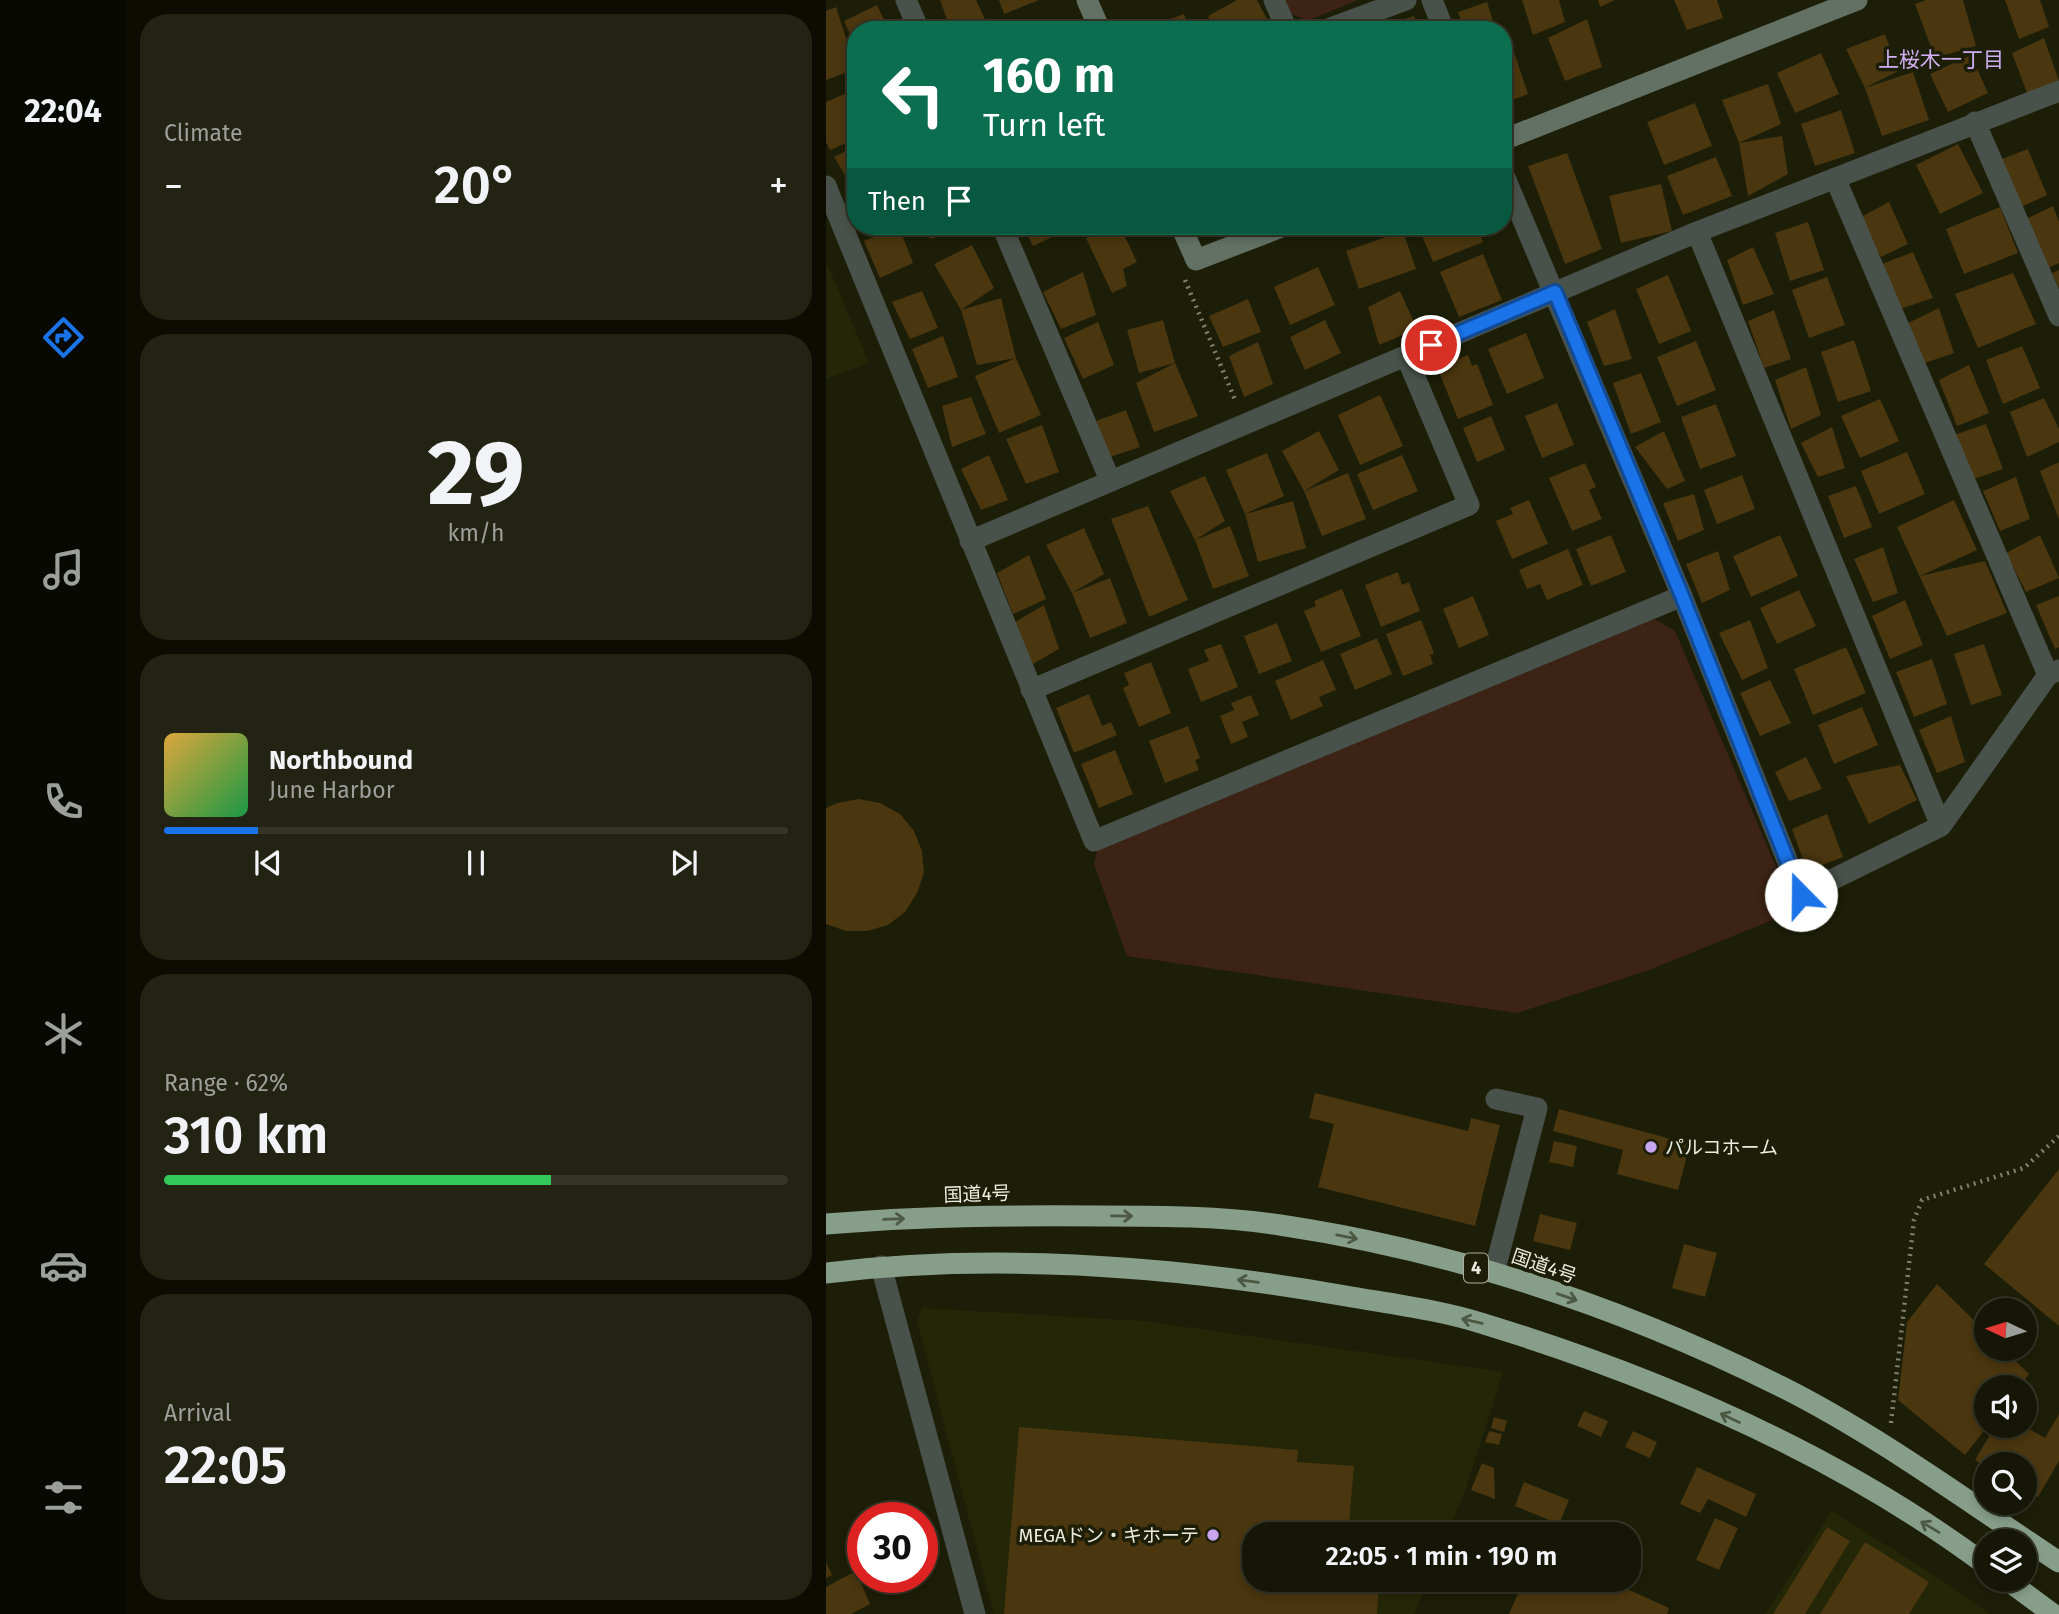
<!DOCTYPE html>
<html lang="en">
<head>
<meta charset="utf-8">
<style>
	:root { --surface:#151605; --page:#222313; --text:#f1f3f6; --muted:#9d9f9a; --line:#343527; --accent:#1a73e8 }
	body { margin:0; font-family:"Fira Sans","Noto Sans JP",sans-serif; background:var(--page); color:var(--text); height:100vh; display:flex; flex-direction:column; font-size:26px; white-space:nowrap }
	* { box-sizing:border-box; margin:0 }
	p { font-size:23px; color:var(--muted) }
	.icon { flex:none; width:38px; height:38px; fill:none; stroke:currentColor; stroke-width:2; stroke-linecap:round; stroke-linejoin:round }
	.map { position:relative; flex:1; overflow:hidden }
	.drawer { display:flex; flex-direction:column; gap:14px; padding:14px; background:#0c0c03; width:700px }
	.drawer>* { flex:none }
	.banner { position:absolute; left:21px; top:21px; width:665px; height:214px; border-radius:28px; box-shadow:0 4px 10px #0003,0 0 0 2px var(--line); background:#0b6e4f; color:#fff; overflow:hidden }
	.needle { width:46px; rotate:274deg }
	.tools { position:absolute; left:1148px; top:1298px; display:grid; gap:14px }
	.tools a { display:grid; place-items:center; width:63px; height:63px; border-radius:50%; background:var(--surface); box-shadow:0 4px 10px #0003,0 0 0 2px var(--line); font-size:35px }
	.speed { position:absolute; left:21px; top:1502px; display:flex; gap:14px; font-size:35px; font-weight:700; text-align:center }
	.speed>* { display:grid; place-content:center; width:91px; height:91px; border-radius:50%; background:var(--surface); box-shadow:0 4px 10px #0003,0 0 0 2px var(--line); line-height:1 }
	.speed .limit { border:10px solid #d22; background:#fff; color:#111 }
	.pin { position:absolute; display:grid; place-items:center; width:60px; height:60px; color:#fff; margin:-30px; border:4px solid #fff; border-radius:50%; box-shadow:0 2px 7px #0007 }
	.me { position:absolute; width:77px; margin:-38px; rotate:338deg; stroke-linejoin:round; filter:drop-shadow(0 0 5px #0008) }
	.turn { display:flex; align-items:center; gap:24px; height:147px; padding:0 21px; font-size:32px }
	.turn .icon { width:91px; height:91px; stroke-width:2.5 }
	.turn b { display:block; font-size:49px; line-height:60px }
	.then { display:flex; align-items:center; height:66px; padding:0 21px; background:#0003; gap:14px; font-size:26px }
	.big { font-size:52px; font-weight:600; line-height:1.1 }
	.drawer .card { flex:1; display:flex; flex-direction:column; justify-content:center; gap:10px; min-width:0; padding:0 24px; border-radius:28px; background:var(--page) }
	.drawer .dial { align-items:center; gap:0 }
	.dial b { font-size:91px; line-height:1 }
	.song { display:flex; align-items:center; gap:21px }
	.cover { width:84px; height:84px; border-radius:10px; background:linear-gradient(135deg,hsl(40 70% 55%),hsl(140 70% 35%)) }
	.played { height:7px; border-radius:4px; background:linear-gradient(90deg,var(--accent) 15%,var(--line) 15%) }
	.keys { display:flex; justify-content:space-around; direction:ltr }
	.heat { display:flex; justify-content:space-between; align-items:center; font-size:38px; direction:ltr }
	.charge { height:10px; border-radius:5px; background:linear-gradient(90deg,#34c759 62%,var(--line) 0) }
	.trip { position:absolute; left:416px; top:1522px; width:399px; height:70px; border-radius:28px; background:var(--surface); box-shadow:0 4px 10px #0003,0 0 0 2px var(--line); font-weight:600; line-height:70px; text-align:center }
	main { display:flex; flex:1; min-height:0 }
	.tabs { display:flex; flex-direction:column; width:126px; justify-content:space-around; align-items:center; background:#080902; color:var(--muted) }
	.tabs .icon { width:49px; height:49px }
	.tabs .selected { color:var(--accent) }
	.tabs b { font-size:32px; color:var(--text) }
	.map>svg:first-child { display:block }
</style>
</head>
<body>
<main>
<nav class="tabs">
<b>22:04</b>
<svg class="icon selected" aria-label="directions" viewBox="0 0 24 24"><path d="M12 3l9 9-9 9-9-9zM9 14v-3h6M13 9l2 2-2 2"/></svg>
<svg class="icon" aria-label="music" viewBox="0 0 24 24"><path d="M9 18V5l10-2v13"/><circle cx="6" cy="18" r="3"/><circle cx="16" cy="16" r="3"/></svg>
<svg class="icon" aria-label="phone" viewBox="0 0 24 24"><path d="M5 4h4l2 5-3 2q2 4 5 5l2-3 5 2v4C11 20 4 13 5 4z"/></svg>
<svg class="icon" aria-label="climate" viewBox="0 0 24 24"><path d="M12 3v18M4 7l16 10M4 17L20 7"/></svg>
<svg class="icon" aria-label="car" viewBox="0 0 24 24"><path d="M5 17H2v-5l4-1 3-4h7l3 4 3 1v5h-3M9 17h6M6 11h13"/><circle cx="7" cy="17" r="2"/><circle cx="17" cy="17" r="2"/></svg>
<svg class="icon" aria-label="filters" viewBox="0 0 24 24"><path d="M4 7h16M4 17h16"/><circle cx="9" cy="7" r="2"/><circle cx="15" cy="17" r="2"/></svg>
</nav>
<section class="drawer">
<div class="card"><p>Climate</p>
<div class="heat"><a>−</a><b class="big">20°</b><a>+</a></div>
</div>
<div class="card dial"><b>29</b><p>km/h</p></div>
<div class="card">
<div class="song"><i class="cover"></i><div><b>Northbound</b><p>June Harbor</p></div></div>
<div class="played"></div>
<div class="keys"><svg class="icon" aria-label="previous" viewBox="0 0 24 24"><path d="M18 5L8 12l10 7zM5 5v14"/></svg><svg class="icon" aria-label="pause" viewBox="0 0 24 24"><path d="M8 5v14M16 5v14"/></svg><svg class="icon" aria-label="next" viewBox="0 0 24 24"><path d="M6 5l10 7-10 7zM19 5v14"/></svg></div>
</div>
<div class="card"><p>Range · 62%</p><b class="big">310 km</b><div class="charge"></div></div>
<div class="card"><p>Arrival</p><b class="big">22:05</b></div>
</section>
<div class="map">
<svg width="1233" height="1614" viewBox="0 0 1233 1614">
	<rect width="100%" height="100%" fill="#1c1e07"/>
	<path fill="#242707" d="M0,261L43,363L0,379Z
		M96,1308L318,1321L677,1372L639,1491L621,1535H429V1580H602L588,1614H168L91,1321Z
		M1006,1511L1109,1576L1164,1614H939Z"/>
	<path fill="#3d2315" d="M455,0H532L481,21L461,12Z
		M828,619L849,631L969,911L823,970L691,1013L301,956L268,864L271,851Z"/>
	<path fill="#4a360f" d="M114,0H150L164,30H126L150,17L124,28Z
		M173,0H213L178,14Z
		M411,0H431L447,30H389L382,16Z
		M696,0H733L739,22L707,35Z
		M772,0H789L774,7Z
		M848,0H891L897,18L861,30Z
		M1100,0H1137L1150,46L1109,58L1089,4Z
		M1179,0H1214L1223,27L1193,39Z
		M661,2L670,30H638L632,12Z
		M51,5L63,30H30V47L18,21Z
		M10,7L30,69L0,80V11Z
		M358,14L364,30H317V29Z
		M588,16L593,30H549V29Z
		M761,19L776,67L739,81L722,38Z
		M232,22L236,30H216Z
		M1059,34L1072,71L1039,88L1020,49Z
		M1218,38L1233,81L1201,93L1186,53Z
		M688,52L702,94L677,104V57Z
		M995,53L1013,94L969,113L951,73Z
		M1145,55L1162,93L1122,112L1104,74Z
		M1087,72L1103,120L1056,136L1039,88Z
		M942,84L955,124L913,143L896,100Z
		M28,90L30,139L4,150L0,142V102Z
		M869,103L886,146L838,165L821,122Z
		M1015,110L1029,153L989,166L975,124Z
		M956,136L962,174L922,196L913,143Z
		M1132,144L1157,193L1114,214L1090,165Z
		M30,146V193L8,157Z
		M1202,149L1221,195L1195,207L1176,159Z
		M741,153L776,249L739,264L702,166Z
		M890,157L906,196L857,215L841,176Z
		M835,184L846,231L795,243L783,196Z
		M1063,202L1082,244L1055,257L1033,218Z
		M1227,206L1233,222V263L1220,269L1198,220Z
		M1174,207L1192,253L1138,274L1120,229Z
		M982,222L998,270L964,281L949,233Z
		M100,226H139V228L104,239Z
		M197,226H250L207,246Z
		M294,226L311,262L297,269L301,286L286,293L260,238Z
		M592,226H651L657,242L607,262Z
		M73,227L87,263L54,278L38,241Z
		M577,231L590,269L533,289L520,251Z
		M146,245L168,288L135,310L175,298L190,358L215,415L173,433L149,376L190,358L151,365L135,310L108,264Z
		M927,247L948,294L917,305L901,260Z
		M1087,252L1107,298L1071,310L1056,264Z
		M657,254L676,300L633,317L614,272Z
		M492,267L509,305L464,325L448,287Z
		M1233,270V289L1226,273Z
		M257,272L270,315L235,329L217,292Z
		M1187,273L1210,324L1152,348L1129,294Z
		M842,275L865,331L833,344L810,289Z
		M1001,277L1019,325L983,338L966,290Z
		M96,291L112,328L84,339L66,302Z
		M574,291L591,329L553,345L542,307Z
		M422,299L435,332L397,347L383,316Z
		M1113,308L1128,353L1096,364L1082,323Z
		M789,309L806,359L778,366L761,322Z
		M948,310L965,359L938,368L922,321Z
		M337,320L349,363L313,373L301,330Z
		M499,320L515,353L479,370L464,337Z
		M272,322L288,365L257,379L238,338Z
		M700,333L718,378L681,394L662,349Z
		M117,336L132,377L102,388L86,349Z
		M1028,340L1045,391L1012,402L995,352Z
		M870,341L890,390L851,406L831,357Z
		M432,342L447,384L418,397L403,356Z
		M1196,346L1214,388L1177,404L1160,360Z
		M642,355L646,366L651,364L667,405L632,419L611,367Z
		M349,363L372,416L328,432L310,383Z
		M1143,365L1163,413L1131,426L1113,380Z
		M980,367L995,415L965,429L949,380Z
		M815,373L835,422L805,434L787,383Z
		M554,395L577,446L534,465L512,415Z
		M145,397L160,434L126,447L116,406Z
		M1218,398L1233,429V442L1201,457L1184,412Z
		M1054,399L1073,441L1034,458L1015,416Z
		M731,403L748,445L716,458L699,416Z
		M890,404L910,456L874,469L855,417Z
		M300,410L314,447L284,457L270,421Z
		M665,416L679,450L651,462L637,428Z
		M1160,424L1177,469L1145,480L1128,435Z
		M216,425L233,472L200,484L180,439Z
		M1006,427L1019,468L992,477L975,443Z
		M493,431L513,470L478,491L456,451Z
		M838,431L859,481L841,489L809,447Z
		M1081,452L1099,494L1053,514L1035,471Z
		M441,453L458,496L419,514L467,501L480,548L432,562L419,514L400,470Z
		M163,455L182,500L155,510L135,469Z
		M576,455L592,491L547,510L531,474Z
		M1233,462V519L1214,471Z
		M759,463L770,487L763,490L776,519L746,531L723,478Z
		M522,473L540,519L496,536L478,491Z
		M916,475L929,509L891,524L878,490Z
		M379,476L399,521L369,540L404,526L423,576L387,589L369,540L344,491Z
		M1190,477L1204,519L1174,531L1157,491Z
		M1030,486L1046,527L1018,538L1002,496Z
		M868,494L878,530L852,541L837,503Z
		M703,500L722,544L686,559L670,521L687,514L684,508Z
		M1128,500L1151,550L1094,576L1159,561L1181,613L1121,636L1071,527Z
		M322,506L362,600L323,617L285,519Z
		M258,528L278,574L246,593L220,545Z
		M785,535L800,572L765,586L750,549Z
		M954,535L972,576L925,597L907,556Z
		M1214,535L1233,578L1200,592L1180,553Z
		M1057,547L1072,593L1047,602L1028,559Z
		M742,549L757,585L721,600L714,584L701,589L693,570Z
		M892,551L904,590L876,603L860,564Z
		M203,555L220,599L187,614L171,573Z
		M572,572L576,585L583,582L594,611L555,627L539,585Z
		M284,578L301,623L264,638L246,593Z
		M516,589L535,636L495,652L478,611L490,606L488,601Z
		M973,590L990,626L951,644L934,608Z
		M647,596L663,635L633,648L617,609Z
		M1233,596V647L1229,649L1210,605Z
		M1079,600L1097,645L1064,659L1046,616Z
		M218,605L233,649L205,665L189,622Z
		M595,620L608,653L604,655L607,664L577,676L560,634Z
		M924,620L942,668L916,680L893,633Z
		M451,623L466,661L433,674L418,636Z
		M551,638L566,674L529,690L514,654Z
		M395,644L412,687L375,702L362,669L383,661L378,650Z
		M1158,644L1176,695L1145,705L1128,654Z
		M1020,647L1040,693L987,715L968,669Z
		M1106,659L1121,704L1088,717L1070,672Z
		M497,660L510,690L493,697L497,706L465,720L449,681Z
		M325,662L345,713L313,727L297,688L303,685L298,673Z
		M944,680L965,723L934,736L914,693Z
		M263,694L276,726L285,722L291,735L248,753L230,708Z
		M425,695L433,715L416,722L422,737L405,744L394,716L408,710L405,703Z
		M1036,707L1052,745L1008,764L992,725Z
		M1125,716L1139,762L1111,773L1093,730Z
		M362,726L374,758L369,760L373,770L339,783L323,741Z
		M289,750L307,794L273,808L255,764Z
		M980,757L996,789L963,801L949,772Z
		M1074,765L1091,800L1043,824L1020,776Z
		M33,799L54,803L74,814L88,831L96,851L98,873L91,893L79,912L62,925L41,931H20L0,924V808L11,803Z
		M1001,814L1017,857L981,871L966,829Z
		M489,1093L642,1131L645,1118L674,1125L649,1226L492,1187L508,1124L483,1118Z
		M733,1109L864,1144L852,1190L791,1174L797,1150L727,1131Z
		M728,1141L751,1146L747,1167L723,1162Z
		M1233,1169V1326L1158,1264Z
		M714,1214L751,1223L744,1250L707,1241Z
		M858,1244L891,1253L879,1297L846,1288Z
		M1111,1284L1160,1332V1349H1177L1203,1374L1192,1388H1160V1428L1139,1455L1072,1400L1081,1322Z
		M758,1411L782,1421L775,1437L751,1426Z
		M1233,1414V1461L1212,1497L1199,1489V1465L1160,1467L1149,1460L1169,1426H1198L1219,1438Z
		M668,1417L681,1421L678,1432L665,1428Z
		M193,1427L472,1450L471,1462L528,1466L522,1535H429V1580H553L551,1614H178Z
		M663,1431L676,1434L673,1445L659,1442Z
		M807,1431L831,1442L824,1458L799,1447Z
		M656,1463L668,1468L669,1499L645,1490Z
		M871,1467L930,1494L920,1517L882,1499L874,1513L854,1504Z
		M698,1482L743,1500L733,1524L689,1506Z
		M889,1518L912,1528L893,1570L870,1560Z
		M1001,1527L1024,1541L979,1614H947Z
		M1039,1542L1103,1582L1083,1614H994Z
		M0,1562L6,1575L0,1578Z
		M30,1571L44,1604L25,1614H0V1587Z
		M698,1580H781L843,1608L841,1614H683Z"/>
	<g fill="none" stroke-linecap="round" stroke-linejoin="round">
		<path stroke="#7f816e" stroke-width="4.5" stroke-dasharray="2 5" stroke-linecap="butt" d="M359,280L410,402
			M1065,1423L1088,1220L1096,1200L1198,1168L1233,1136"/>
		<path stroke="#49524a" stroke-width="21" d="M80,0L93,30
			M448,0L461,30
			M606,0L618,30
			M499,30L580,0
			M1149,122L1233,316
			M677,173L856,596L975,895L1115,826L871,232
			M1009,178L1222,675L1233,670
			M0,186L268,841L856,596
			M176,226L284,480
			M144,541L871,232L1233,91
			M205,690L643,505L580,356
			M1115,826L1222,675
			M55,1266L149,1614
			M668,1273L711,1108L670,1099"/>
		<path stroke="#637164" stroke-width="21" d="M261,0L274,30
			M677,140L1031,0
			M355,226L370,260L458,226"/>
		<path stroke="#879e8a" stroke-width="21" d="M0,1224C92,1216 184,1215 277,1216C336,1216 396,1216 454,1225C628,1251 797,1308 954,1386C1052,1435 1142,1502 1233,1562
			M0,1273C172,1252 349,1266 520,1296C566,1304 614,1310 658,1324C834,1378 1012,1455 1160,1565
			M1181,1580L1227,1614"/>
	</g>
	<defs><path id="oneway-shaft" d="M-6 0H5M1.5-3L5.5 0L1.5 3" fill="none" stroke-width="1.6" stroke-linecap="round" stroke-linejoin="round" transform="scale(1.75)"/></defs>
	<g stroke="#4c5842">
		<use href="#oneway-shaft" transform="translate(296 1216) rotate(1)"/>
		<use href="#oneway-shaft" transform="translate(68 1219) rotate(-2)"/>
		<use href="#oneway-shaft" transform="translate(521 1237) rotate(11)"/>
		<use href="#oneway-shaft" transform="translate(422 1281) rotate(-173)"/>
		<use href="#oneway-shaft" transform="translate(741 1297) rotate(19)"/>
		<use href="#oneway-shaft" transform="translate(646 1321) rotate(-167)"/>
		<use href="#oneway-shaft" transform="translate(904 1418) rotate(-155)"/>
		<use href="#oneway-shaft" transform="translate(1104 1527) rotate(-149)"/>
	</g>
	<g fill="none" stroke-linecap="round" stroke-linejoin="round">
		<defs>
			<path id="route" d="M605,345L729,292L856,596L975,895"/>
		</defs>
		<use href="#route" stroke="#114b97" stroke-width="18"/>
		<use href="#route" stroke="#1a73e8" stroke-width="12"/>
	</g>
	<g fill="#c8a6ef" stroke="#1c1e07" stroke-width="2.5">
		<circle cx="825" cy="1147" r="7"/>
		<circle cx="387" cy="1535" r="7"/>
	</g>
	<g text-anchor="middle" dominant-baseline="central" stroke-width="7" stroke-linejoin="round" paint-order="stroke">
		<rect fill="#1c1e07" stroke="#acae9d" stroke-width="2" x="638" y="1253.5" width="24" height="29" rx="5"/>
		<g font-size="18" font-weight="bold" fill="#eaecdd">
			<text x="650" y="1268">4</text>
		</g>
		<g font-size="19" fill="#eaecdd" stroke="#1c1e07" text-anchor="start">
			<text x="839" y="1147">パルコホーム</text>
			<text x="373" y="1535" text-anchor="end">MEGAドン・キホーテ</text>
		</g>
		<g font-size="19" fill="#eaecdd" stroke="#1c1e07">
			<text transform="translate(151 1194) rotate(-2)">国道4号</text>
			<text transform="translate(718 1266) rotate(19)">国道4号</text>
		</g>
		<g font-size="21" fill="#cfaff3" stroke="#1c1e07">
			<text x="1115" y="60">上桜木一丁目</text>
		</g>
	</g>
</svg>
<div class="tools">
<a><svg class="needle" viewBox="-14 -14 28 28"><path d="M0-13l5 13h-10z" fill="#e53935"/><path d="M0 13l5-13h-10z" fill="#9d9f9a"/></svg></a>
<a><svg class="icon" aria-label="sound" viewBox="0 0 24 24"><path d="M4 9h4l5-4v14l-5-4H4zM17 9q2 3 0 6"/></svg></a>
<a><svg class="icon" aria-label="search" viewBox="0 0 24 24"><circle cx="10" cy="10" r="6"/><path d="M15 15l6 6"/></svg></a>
<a><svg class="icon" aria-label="layers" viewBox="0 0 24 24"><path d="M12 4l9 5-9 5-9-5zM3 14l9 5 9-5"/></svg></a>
</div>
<div class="speed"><div class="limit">30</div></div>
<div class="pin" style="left:605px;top:345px;background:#d93025"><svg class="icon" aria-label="arrive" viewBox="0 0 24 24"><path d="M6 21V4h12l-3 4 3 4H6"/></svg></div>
<svg class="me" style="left:975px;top:895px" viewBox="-20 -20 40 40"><circle r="19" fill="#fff"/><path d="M0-13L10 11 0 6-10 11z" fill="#1a73e8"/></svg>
<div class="trip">22:05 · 1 min · 190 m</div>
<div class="banner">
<div class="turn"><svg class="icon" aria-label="left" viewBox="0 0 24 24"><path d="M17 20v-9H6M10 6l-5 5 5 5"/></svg><div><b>160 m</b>Turn left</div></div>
<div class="then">Then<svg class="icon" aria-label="arrive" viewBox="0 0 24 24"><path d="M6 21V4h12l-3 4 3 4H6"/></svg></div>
</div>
</div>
</main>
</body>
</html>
